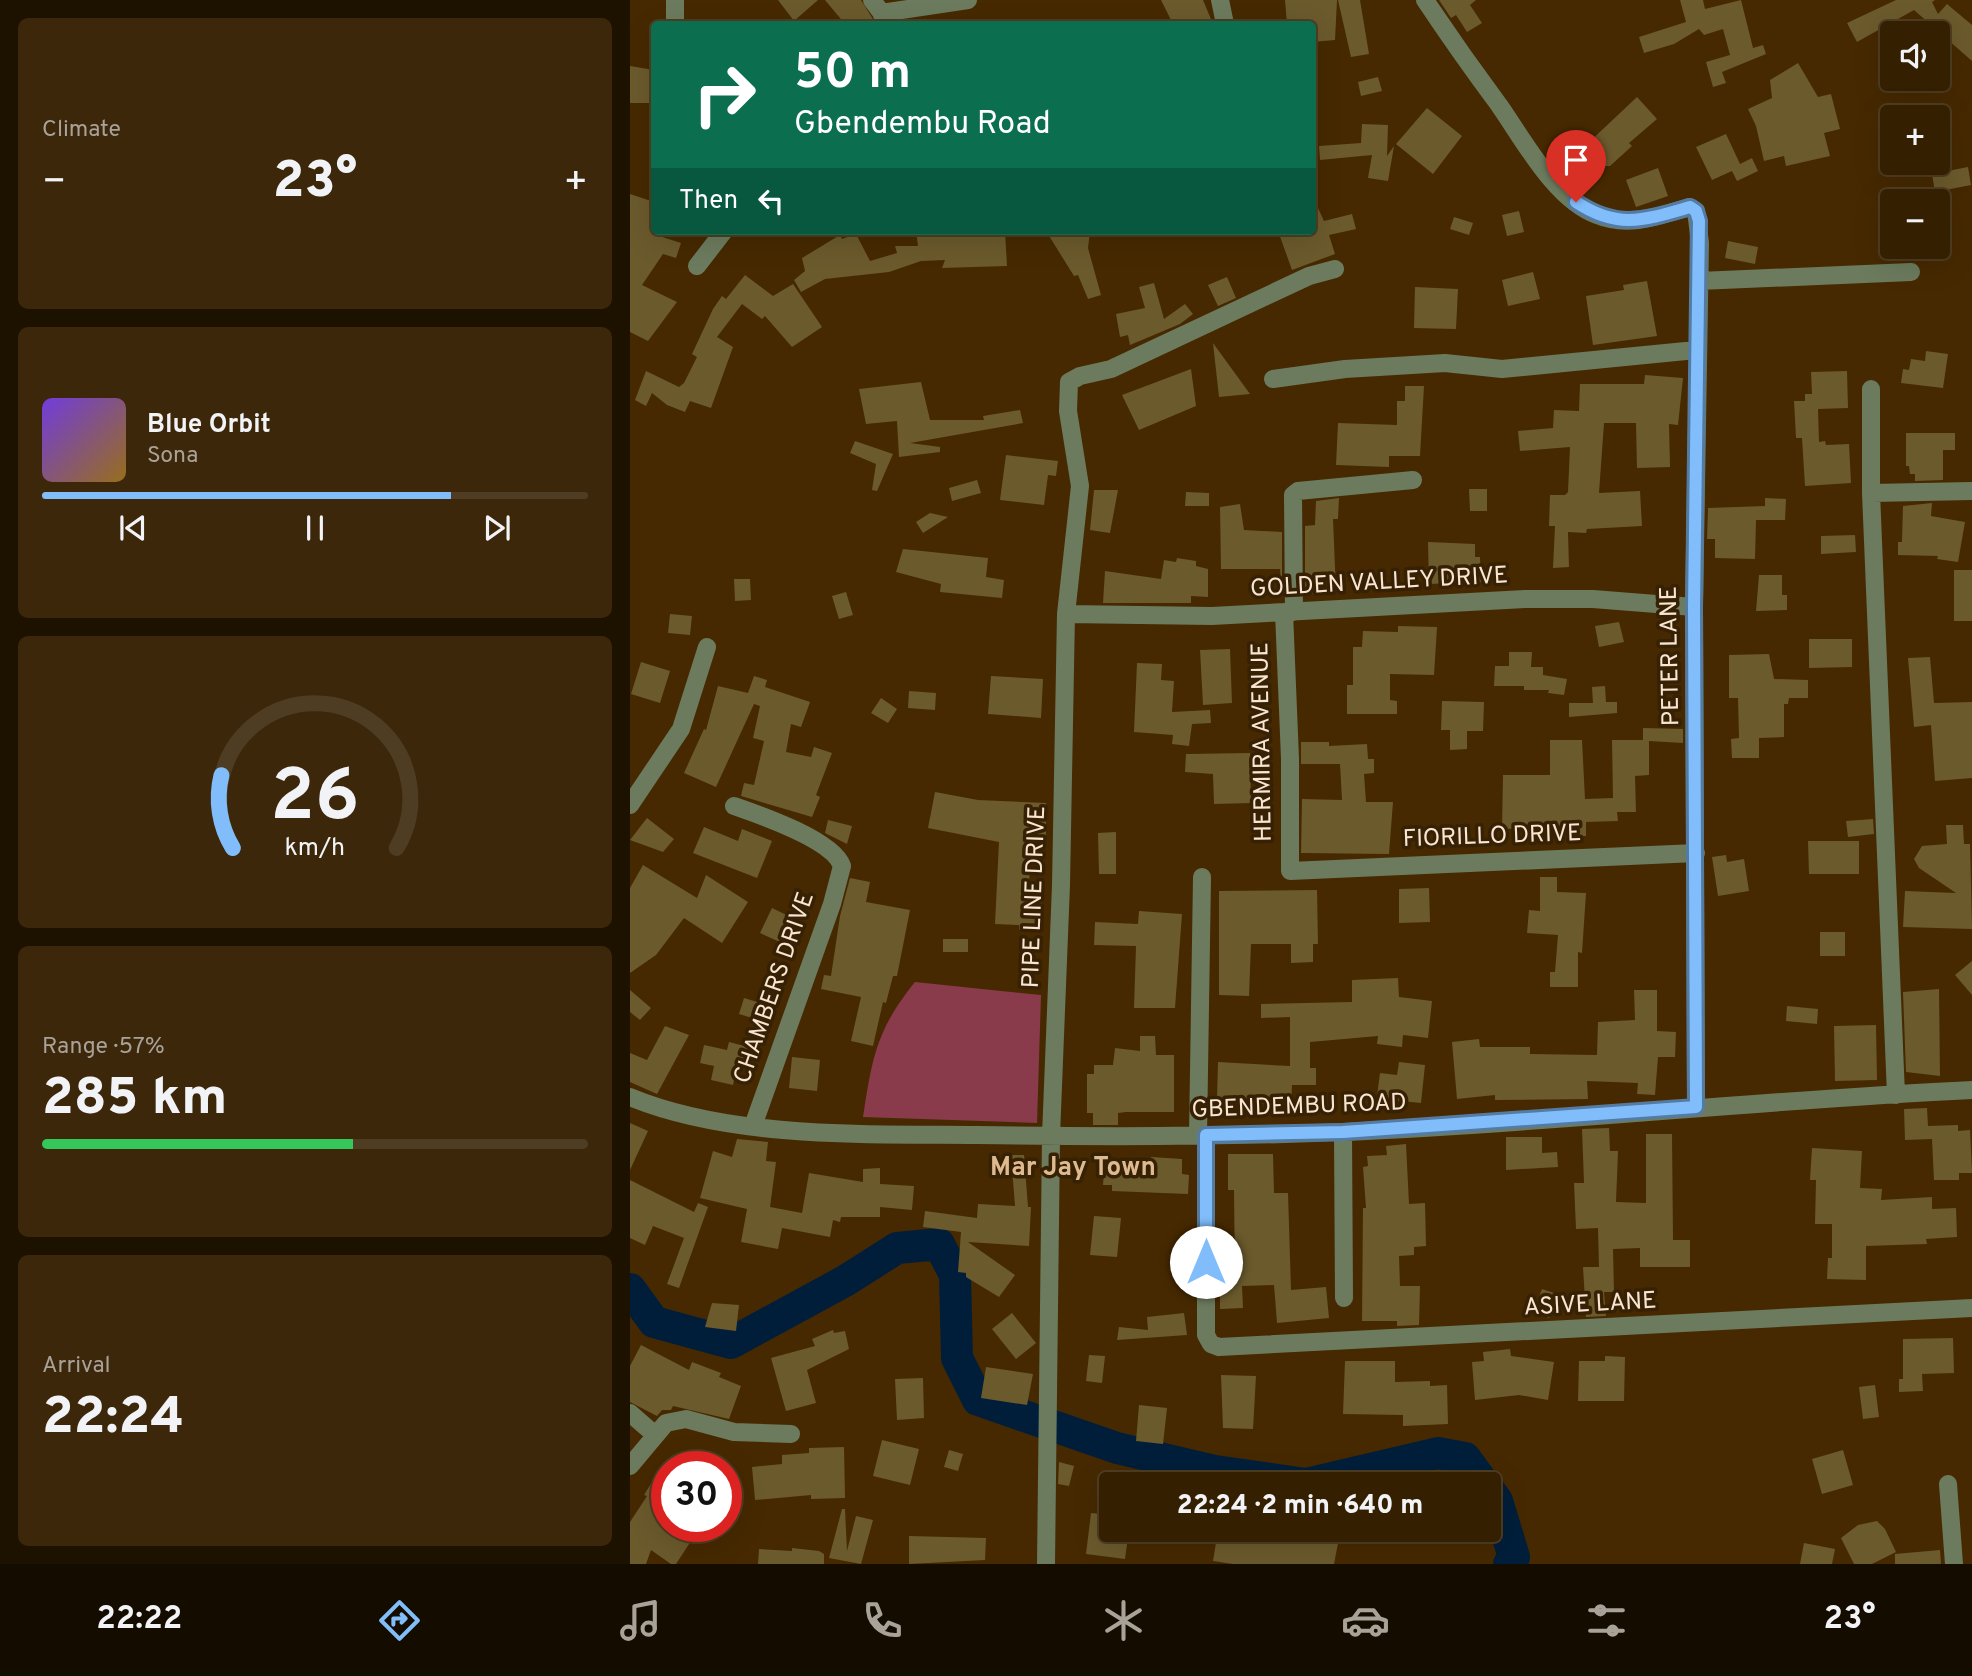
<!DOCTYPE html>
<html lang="en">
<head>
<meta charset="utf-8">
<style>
	:root { --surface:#341f00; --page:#3c270a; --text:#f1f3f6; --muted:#a9a299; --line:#4e3d22; --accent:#81bdfa }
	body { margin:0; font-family:Overpass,sans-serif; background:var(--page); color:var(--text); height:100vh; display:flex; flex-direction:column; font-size:26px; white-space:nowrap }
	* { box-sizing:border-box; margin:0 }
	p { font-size:23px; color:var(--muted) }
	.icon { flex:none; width:38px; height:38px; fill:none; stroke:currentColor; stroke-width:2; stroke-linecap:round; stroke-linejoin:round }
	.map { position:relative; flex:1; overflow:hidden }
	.sheet { display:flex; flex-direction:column; gap:18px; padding:18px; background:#1d1100; width:630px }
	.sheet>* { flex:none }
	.top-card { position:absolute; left:21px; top:21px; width:665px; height:214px; border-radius:7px; box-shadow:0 7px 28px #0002,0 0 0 2px var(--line); background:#0b6e4f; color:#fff; overflow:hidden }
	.controls { position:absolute; left:1250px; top:21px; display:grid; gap:14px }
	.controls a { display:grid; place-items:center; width:70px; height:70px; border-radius:7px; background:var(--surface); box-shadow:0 7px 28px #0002,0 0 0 2px var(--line); font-size:35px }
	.speed { position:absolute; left:21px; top:1451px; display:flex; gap:14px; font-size:35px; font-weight:700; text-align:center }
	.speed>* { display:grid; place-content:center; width:91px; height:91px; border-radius:50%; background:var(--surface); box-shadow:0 7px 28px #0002,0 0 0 2px var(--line); line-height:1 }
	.speed .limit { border:10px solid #d22; background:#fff; color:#111 }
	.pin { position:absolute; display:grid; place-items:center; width:60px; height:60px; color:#fff; margin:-72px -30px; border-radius:50% 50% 50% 0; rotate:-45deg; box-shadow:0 0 7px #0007 }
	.pin .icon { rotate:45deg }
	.me { position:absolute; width:77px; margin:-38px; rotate:0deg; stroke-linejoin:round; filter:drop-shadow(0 0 5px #0008) }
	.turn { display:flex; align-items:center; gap:24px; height:147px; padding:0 28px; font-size:32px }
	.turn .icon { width:91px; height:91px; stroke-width:2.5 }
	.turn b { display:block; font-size:49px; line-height:60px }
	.then { display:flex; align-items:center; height:66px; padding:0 28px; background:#0003; gap:14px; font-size:26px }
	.big { font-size:52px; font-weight:800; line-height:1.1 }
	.sheet .widget { flex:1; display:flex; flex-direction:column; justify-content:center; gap:10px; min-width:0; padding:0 24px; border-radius:10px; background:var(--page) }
	.sheet .dial { align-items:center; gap:0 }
	.dial svg { height:182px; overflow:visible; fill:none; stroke:var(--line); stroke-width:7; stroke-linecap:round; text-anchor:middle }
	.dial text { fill:var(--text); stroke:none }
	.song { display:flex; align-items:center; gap:21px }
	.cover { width:84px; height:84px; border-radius:10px; background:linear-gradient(135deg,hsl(260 70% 55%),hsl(40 70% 35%)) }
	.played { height:7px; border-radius:4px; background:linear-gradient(90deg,var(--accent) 75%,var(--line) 75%) }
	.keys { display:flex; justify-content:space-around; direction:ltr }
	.heat { display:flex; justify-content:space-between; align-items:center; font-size:38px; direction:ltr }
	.charge { height:10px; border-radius:5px; background:linear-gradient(90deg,#34c759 57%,var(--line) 0) }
	.trip { position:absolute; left:469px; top:1472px; width:402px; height:70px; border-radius:7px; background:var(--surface); box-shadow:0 7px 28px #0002,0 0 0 2px var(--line); font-weight:800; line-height:70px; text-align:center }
	.dock { display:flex; height:112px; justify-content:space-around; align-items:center; background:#150c00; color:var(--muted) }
	.dock .icon { width:49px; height:49px }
	.dock .current { color:var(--accent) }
	.dock b { font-size:32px; color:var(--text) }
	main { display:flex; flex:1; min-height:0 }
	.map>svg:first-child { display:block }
</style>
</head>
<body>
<main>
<section class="sheet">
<div class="widget"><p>Climate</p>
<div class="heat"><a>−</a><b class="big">23°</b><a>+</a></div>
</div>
<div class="widget">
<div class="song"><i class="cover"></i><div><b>Blue Orbit</b><p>Sona</p></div></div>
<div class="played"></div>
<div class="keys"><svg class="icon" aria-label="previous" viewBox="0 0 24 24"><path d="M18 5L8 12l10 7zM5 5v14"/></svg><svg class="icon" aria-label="pause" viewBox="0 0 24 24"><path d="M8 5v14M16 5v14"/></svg><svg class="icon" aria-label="next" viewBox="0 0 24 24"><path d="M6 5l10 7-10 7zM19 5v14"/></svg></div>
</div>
<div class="widget dial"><svg viewBox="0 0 100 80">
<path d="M14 69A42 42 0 1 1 86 69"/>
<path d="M14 69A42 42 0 0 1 9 37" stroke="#81bdfa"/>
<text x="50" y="56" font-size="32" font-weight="700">26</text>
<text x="50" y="72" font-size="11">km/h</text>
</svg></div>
<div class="widget"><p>Range · 57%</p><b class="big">285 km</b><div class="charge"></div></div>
<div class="widget"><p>Arrival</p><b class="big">22:24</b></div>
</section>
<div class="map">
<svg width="1342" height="1564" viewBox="0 0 1342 1564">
	<rect width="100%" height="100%" fill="#462900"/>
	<path fill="#893b4b" d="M285,982L411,995L407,1123L233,1117C242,1057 247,1029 285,982Z"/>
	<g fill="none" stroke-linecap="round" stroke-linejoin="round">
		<path stroke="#001e3a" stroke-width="32" d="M0,1289L24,1322L101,1343L215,1281L267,1248L309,1244L325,1275L327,1358L348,1400L487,1448L585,1471L676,1484L808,1453L835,1458L854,1484
			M859,1490L867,1501L884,1557L879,1564"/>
	</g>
	<path fill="#6b5a2c" d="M148,0H188L164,21Z
		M195,0H231L246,24H215Z
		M531,0H573L583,24H543Z
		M655,0H707L705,40L682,42V24H657Z
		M708,0H730L739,54L721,57Z
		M809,0H846L840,5L852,23L837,32L826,15L821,18Z
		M1050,0H1073L1075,9L1111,0L1123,48L1133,45L1136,54L1092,72L1096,83L1083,87L1076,62L1100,55L1093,29L1074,35L1069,29L1044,44L1014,53L1009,37L1056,22Z
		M1266,0H1305L1302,2L1308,14L1317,4L1342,25V61L1284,10L1227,42L1217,23Z
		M1168,63L1188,97L1201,94L1210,129L1194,133L1200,156L1156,166L1154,156L1134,161L1126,126L1118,109L1142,98L1140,80Z
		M0,66L24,70V103H0Z
		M748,77L752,91L731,96L728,82Z
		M1007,97L1027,119L999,143L1002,146L980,166H974L955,146Z
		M797,108L832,136L803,174L766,144Z
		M732,124L758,125L757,156L764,146L758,181L738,178L742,155L690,160L689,146L731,143Z
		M1096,134L1110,164L1122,158L1128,171L1107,181L1102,171L1082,180L1066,147Z
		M1338,167L1341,185L1305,192L1302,174Z
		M1028,168L1038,196L1006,207L996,180Z
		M0,194L24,202L26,235L51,243L46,258L33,254L12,285L47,302L18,341L0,332Z
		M682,195L694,221L722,214L726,229L699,235L705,254L662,270L648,231H682Z
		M889,211L894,232L877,236L872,215Z
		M824,217L843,223L839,235L820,229Z
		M286,231H375L377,266L312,268L315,260L291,261L259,272L195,279L171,292L164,280L175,271L172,258L210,235L212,239L226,234L240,261L267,253L265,246H288Z
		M416,231H460L458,248L471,295L458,299L448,275L444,276Z
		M1098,241L1128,247L1125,264L1095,258Z
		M903,272L910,299L878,306L872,280Z
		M115,275L143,296L163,284L192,327L162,347L135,316L132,319L112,304L87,337L103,347L81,408L60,401L55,412L37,405L22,393L16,406L5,400L16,371L49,387L54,383L67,357L62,354L83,309L92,296L96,299Z
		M597,277L606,298L588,306L578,285Z
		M1017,281L1027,336L963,345L956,296L994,290L993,285Z
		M524,283L534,319L555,304L563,314L550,324L500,345L498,335L490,337L486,314L515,308L509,287Z
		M785,287L828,289L826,329L784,328Z
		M583,343L620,394L589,397Z
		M1296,351L1318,354L1313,388L1271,383L1273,369L1279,370L1281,359L1295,361Z
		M561,369L566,406L509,430L492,395Z
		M1217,371L1218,408L1188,409L1189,442L1195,441L1196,445L1219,444L1221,483L1175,486L1172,438H1166L1164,401H1175V394H1182L1181,372Z
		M1015,375L1053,378L1048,425L1039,424L1040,467L1007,468L1006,423H974L969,493L1010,491L1012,526L957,529L956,533L938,532L939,567L923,568L925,526H919L920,495H935L938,492L940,447L890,451L888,431L923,428L924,410L949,411L950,384H1014Z
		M291,382L300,420H354L353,416L390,410L393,423L280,443L310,447V452L269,457L267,421L236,424L229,389Z
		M775,386H794L790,456H759V467L706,465L708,423L767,425V401H775Z
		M1276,433H1325V450H1313V480L1285,481V474H1280L1279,466H1276Z
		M225,441L263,454L247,491L242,490L246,464L220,453Z
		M376,455L428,461L426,476L418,475L414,505L370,500Z
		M347,480L351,493L322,501L319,488Z
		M839,489H857V511H840Z
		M464,490H488L480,533L460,530Z
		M556,492L579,493V506H555Z
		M709,498L708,519H703L706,592L675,594V526L685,525L686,501Z
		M1135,498L1156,499L1155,520H1126L1125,559L1085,558V539H1077L1078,508L1135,506Z
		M1302,503L1301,516L1335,522L1328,562L1307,559L1308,556L1268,555V542H1272L1273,506Z
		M610,504L614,530L652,532V595L650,569H591L590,507Z
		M300,513L318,517L293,533L286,522Z
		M1225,535L1226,552L1191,554V536Z
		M798,542L845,544V557H850L851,582L799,584Z
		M273,549L358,558L356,577L374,580L372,598L310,592L311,584L266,572Z
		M547,558L566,561V566L578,569V597L561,596V603H473L475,571L531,579L534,560L546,562Z
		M1324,570H1342V621H1324Z
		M1129,575H1152V595H1157V610L1126,611Z
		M104,579H120L121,600L105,601Z
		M216,592L223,615L209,619L202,596Z
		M40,614L62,616L60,635L38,633Z
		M989,622L994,642L969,647L965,626Z
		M768,626L807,627L804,675L760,674V700L767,701V714H717V685H723V647H732L733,631L768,632Z
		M1179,639H1222V667L1179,668Z
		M600,649L602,703L573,705L570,650Z
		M879,652H902L901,667H913V675L937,679L934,695L918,693L919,690H894V686H864L865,666H879Z
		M1139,654L1144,679L1178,680V698H1159L1158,704H1154V737L1129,738V758H1102L1101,739L1109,738L1108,698H1099V655Z
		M1300,657L1304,703L1342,702V778L1305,781L1301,725L1284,727L1278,658Z
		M11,662L40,671L30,703L1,694Z
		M507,663L532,664L531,680L544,681L542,712L580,710L581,723L562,724L559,746L542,744L543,735L504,732Z
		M124,676L137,680L135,687L180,702L171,727L161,724L156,752L181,757L184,747L202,753L186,795L190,797L182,817L111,796L114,783L124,785L134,741L123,738L130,706L124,704L86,787L54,773L74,729L76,730L88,686L118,693Z
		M361,676L413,679L411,718L358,714Z
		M975,686L976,702H987V713L939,717V703H963L962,687Z
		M279,691L306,693L305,710L278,708Z
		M251,698L267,709L258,723L241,713Z
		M812,701L854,702L853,731H837V749L820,750V730H811Z
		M1013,728L1053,729V743L1019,741V775L1005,776L1006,812H987L988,821L956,822V836L932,837L931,827L872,829L873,775H920V740H952L955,799L983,798L982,740H1013Z
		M671,742H699V746L737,744L738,759H744V773L734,774L736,802H763L759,854L671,853L672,799L712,800L710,764H671Z
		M620,753L621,803L584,804L583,774L555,772L556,754Z
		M305,792L348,800L416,803V836H402L399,882H413L410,931L389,930V925L365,924L369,842L298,828Z
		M17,818L44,839L33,852L0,840Z
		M1243,819L1244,834L1218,837L1216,821Z
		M198,820L222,826L217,844L195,833Z
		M1316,825H1333L1334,844H1340L1342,929L1273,927L1275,891L1326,893L1289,868L1284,859L1292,846L1317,844Z
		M74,827L108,841L112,829L142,841L127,878L63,853Z
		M486,832V874H469L468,833Z
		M1178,841H1229V874H1179Z
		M1096,855L1097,862L1114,859L1119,891L1088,896L1082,857Z
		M13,865L67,898L76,875L118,902L92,943L54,918L26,955L0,973V888Z
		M910,877H927V892L956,893L952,953L948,952V987H920V972H925L928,935L897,933L899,910L910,911Z
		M220,878L240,882L236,902L280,910L267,976H263L256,1003L253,1002L243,1046L221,1041L231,997L191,989L194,975L201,976L210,916Z
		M799,888L800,922L769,923V889Z
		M687,890L688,944H683V962L661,963V944H621L619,996L589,995V891Z
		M142,908L173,923L161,947L130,933Z
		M509,911L552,914L545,1008H504L506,946L464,945L465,922L508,924Z
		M1190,932H1215V956H1190Z
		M313,939H338V952H313Z
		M1342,961V995L1325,975Z
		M768,978L769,997L802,1001L798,1038L773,1035L772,1047L747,1044L748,1036L680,1042V1068H686V1085H662L661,1106L631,1104V1100L587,1098L588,1062L660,1066V1017L631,1018V1004L722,1002V980Z
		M1309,989L1310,1076L1276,1072L1273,992Z
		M0,990L21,1008L10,1020L0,1012Z
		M1004,990H1027V1031L1046,1032L1045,1057H1028L1025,1095L1007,1094L1008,1083L957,1081L958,1099L865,1100V1095L827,1099L822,1042L849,1039L850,1047H900V1054L967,1055L968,1022L1005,1020Z
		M114,998L134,1004L129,1020L109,1014Z
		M1157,1006L1188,1009L1187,1024L1156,1021Z
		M1246,1025L1247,1080L1205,1081L1204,1026Z
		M35,1026L59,1035L27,1094L0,1082V1053L17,1060Z
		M510,1036H525L526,1055H544V1112H496L488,1113V1125H463V1113H457V1074H464V1065H483L485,1048L510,1051Z
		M99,1042L122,1048L118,1064L108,1062L103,1085L81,1080L84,1066L70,1063L74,1045L97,1050Z
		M162,1057L190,1060L187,1091L159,1088Z
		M769,1062L795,1065L791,1103L762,1100V1105L746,1104L750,1073L767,1075Z
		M1297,1108L1298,1126L1328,1125V1131L1340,1130L1342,1173H1329V1180H1304L1302,1139L1275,1140L1274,1109Z
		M0,1123L18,1131L0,1170Z
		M979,1128L980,1151H988L986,1202L1016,1203V1134H1042L1043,1240H1060V1267H1010V1248L983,1249L984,1292H974L976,1316L956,1317L953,1267H969L968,1228L946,1229L944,1183H954L952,1129Z
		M876,1137H912V1153L927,1152L928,1167L876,1170Z
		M107,1139L138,1142L136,1161L146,1162L140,1207L172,1213L179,1173L233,1182V1169L250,1168V1184L284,1186L282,1210L250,1207V1217H211L210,1222L203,1220L200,1237L152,1228L148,1249L111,1242L117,1209L70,1198L83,1151L102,1157Z
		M776,1144L779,1204L795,1203L796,1246L784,1247V1255L769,1256L770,1286H790L789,1325L767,1326V1321H732L733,1208H736L733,1167L738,1166L737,1156L757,1155L756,1146Z
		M1182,1148L1232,1151L1230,1188L1252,1189L1251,1200L1302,1197V1209L1326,1208L1327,1237L1296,1239L1297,1244L1236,1246V1280L1197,1279L1198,1258H1202V1224H1185L1186,1180H1180Z
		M598,1154H643L644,1193H658L661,1290L696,1287L699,1318L647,1323L644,1285L612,1286L613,1308L590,1309V1277H605L604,1190H598Z
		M381,1155H394L398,1207H401L399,1246L338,1242L385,1275L369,1297L336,1277V1273L328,1272L331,1232L293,1227L295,1211L347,1218L348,1204L385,1206Z
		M521,1157L552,1159V1174L559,1175L558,1194L482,1191V1185H473L475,1159L520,1161Z
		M0,1180L64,1212L68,1203L78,1207L49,1288L37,1284L54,1238L23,1226L15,1245L0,1238Z
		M464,1216L491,1218L487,1257L460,1255Z
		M912,1289L927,1294L919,1318L903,1312Z
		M82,1303L109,1305L106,1331L75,1327Z
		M382,1313L406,1343L386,1359L362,1329Z
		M554,1313L557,1335L487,1340L489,1327L518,1330L517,1317Z
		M203,1330L204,1333L215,1331L219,1349L177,1370L186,1403L156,1411L141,1358L185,1346L182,1339Z
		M1323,1338L1324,1373L1292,1374L1293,1391L1269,1392V1379H1273V1339Z
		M11,1345L59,1370L62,1362L91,1373L89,1377L111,1386L99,1419L43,1406L41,1410H32L27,1416L0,1402V1366Z
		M880,1349L881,1356L924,1362L918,1400L889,1395L845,1400L842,1362L854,1361L853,1352Z
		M459,1355L475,1356L472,1383L456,1381Z
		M975,1356L995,1357L994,1401H948L949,1361H975Z
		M715,1361H765V1382L800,1381V1386L817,1385L818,1424L773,1426V1415L713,1414Z
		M356,1367L403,1374L397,1405L351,1398Z
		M591,1375L626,1376L623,1429L593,1428Z
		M293,1378L294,1418L267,1420L265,1379Z
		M1245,1385L1249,1417L1233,1419L1229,1387Z
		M509,1405L537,1408L533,1444L506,1441Z
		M252,1440L289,1449L280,1485L243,1476Z
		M214,1447L215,1498L181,1499V1495L125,1500L122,1467L152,1464V1455L179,1453V1448Z
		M319,1450L333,1454L328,1471L314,1467Z
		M1213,1450L1223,1485L1192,1494L1182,1459Z
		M429,1462L444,1466L439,1486L428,1484Z
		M28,1477L37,1482V1526L61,1541L46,1564H41L21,1550L16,1564H0V1522L17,1496L14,1495L22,1482Z
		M212,1509H215L217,1551L226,1516L243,1520L231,1564L199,1558Z
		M461,1513L481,1515V1530H499L495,1559L456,1554Z
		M1247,1521L1255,1529L1266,1552L1242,1564H1224L1211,1538L1228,1525Z
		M588,1530H691L710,1533L704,1564H603L583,1561Z
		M279,1536L356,1538L355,1560L279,1564Z
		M1174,1543L1205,1549L1202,1564H1170Z
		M162,1548L189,1551L194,1554V1564H128L129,1549L162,1551Z
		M1310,1550L1311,1564H1265V1554Z"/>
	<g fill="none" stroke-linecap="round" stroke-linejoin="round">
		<path stroke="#6c7b5d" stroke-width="18" d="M45,0V24
			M242,0L260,24
			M590,0L595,24
			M795,0C819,36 843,70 869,105C893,139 925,200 967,215C998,228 1029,216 1060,207L1066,211L1070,243L1064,607L1066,1107
			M251,13L338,0
			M67,266L94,231
			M1069,281L1281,272
			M643,379L715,369L815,363L872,369L1066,350
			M1241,389V493L1266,1095
			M1241,493L1342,491
			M654,612L660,759V871L1066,853
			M664,612L663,495L668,491L783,480
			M436,614L582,616L895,599H963L1064,607
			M0,805L51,729L77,647
			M104,806C130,815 203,840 212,866L202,904L123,1126
			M0,1097C101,1139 240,1134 348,1135C470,1137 592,1137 714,1132C923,1123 1132,1100 1342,1090
			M713,1132L714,1298
			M576,1135V1335L581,1344L589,1347L1342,1308
			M568,1136L572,877
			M0,1413L24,1434
			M0,1466L36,1423L56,1419L104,1432L161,1434
			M1318,1484L1324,1564
			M416,1564L421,1136L431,885L436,614L450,486L438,411L439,382L450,376L481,369L679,276L705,269"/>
	</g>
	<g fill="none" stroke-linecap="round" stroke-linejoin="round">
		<defs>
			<path id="route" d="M576,1262V1135L713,1132L1066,1107L1064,607L1069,221L1066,211L1060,207C1015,220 988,230 946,202"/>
		</defs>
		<use href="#route" stroke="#547ba2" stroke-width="18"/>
		<use href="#route" stroke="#81bdfa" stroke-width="12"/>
	</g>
	<g text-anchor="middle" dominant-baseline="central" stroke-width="7" stroke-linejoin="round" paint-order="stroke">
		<g font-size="24" fill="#f9e6d2" stroke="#372104">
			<text transform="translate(749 583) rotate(-3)">GOLDEN VALLEY DRIVE</text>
			<text transform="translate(1041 656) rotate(-91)">PETER LANE</text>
			<text transform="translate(633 742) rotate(-91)">HERMIRA AVENUE</text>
			<text transform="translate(862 837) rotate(-2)">FIORILLO DRIVE</text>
			<text transform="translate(405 897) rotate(-88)">PIPE LINE DRIVE</text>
			<text transform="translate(145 988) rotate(-71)">CHAMBERS DRIVE</text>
			<text transform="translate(669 1107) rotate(-2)">GBENDEMBU ROAD</text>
			<text transform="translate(960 1305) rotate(-3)">ASIVE LANE</text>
		</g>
		<g font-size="26" font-weight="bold" fill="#deba91" stroke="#372104">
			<text x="443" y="1168">Mar Jay Town</text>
		</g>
	</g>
</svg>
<div class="controls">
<a><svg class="icon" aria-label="sound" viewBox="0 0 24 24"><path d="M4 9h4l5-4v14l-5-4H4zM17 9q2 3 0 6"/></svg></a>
<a>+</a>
<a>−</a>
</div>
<div class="speed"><div class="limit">30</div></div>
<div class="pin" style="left:946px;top:202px;background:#d93025"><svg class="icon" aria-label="arrive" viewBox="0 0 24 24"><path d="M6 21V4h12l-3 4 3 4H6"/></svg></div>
<svg class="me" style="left:576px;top:1262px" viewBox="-20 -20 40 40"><circle r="19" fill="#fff"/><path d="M0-13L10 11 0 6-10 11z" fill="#81bdfa"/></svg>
<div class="trip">22:24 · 2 min · 640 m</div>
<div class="top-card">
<div class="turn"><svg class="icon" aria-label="right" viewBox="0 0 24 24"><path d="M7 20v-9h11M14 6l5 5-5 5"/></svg><div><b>50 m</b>Gbendembu Road</div></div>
<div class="then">Then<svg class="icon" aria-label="left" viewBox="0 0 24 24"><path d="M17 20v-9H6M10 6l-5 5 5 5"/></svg></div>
</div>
</div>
</main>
<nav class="dock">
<b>22:22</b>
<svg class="icon current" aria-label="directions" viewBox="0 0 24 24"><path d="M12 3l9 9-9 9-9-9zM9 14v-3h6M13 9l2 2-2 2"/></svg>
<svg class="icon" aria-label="music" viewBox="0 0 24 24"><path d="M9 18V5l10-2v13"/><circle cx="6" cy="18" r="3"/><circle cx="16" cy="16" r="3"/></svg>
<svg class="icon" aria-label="phone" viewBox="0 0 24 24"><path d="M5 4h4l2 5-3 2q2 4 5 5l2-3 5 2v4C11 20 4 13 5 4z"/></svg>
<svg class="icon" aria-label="climate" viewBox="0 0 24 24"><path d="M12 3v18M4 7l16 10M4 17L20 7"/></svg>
<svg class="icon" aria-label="car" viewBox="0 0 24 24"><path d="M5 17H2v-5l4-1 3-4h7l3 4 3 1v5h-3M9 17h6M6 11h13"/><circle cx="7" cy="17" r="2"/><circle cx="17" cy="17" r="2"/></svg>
<svg class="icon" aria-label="filters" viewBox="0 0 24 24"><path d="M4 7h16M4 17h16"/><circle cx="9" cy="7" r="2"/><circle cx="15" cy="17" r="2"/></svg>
<b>23°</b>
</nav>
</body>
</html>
